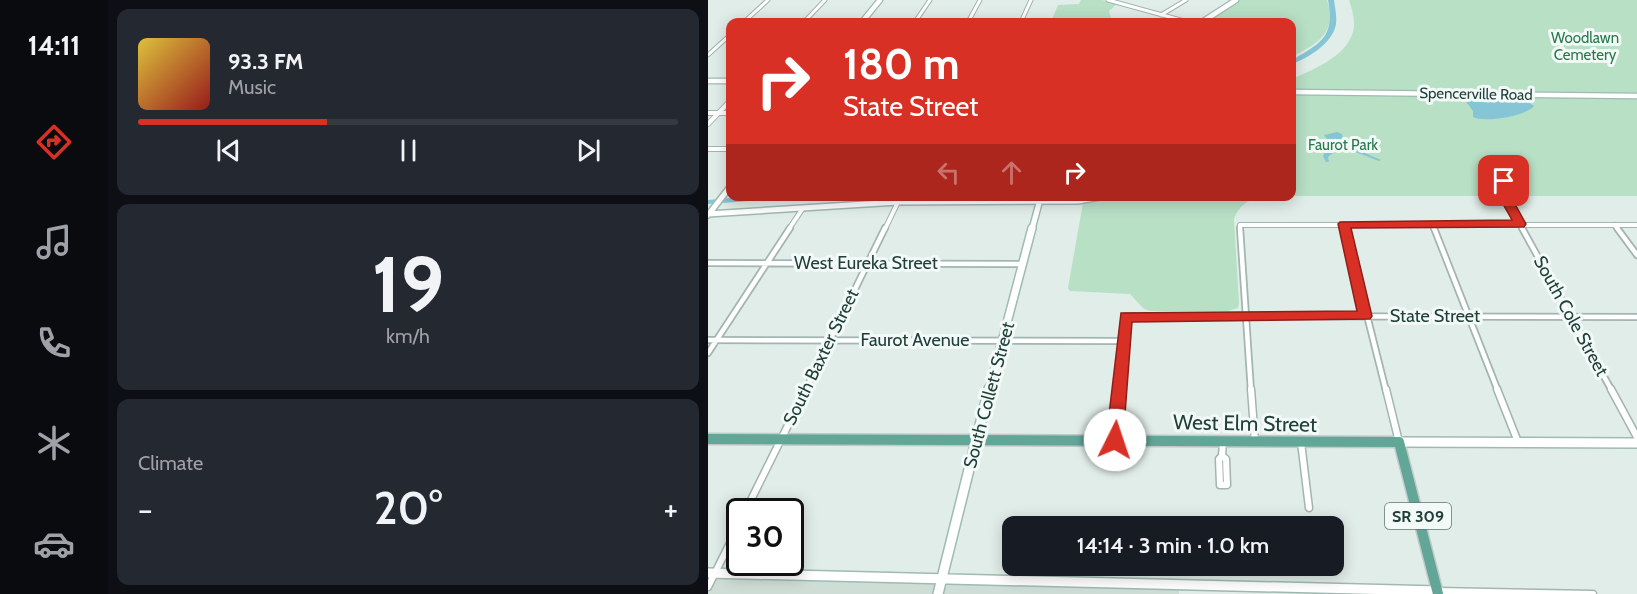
<!DOCTYPE html>
<html lang="en">
<head>
<meta charset="utf-8">
<style>
	:root { --surface:#171b24; --page:#242831; --text:#f1f3f6; --muted:#9ea1a6; --line:#363941; --accent:#d93025 }
	body { margin:0; font-family:Cabin,sans-serif; background:var(--page); color:var(--text); height:100vh; display:flex; flex-direction:column; font-size:22px; white-space:nowrap }
	* { box-sizing:border-box; margin:0 }
	p { font-size:20px; color:var(--muted) }
	.icon { flex:none; width:33px; height:33px; fill:none; stroke:currentColor; stroke-width:2; stroke-linecap:round; stroke-linejoin:round }
	.map { position:relative; flex:1; overflow:hidden }
	.side { display:flex; flex-direction:column; gap:9px; padding:9px; background:#0d0f14; width:600px }
	.side>* { flex:none }
	.top-card { position:absolute; left:18px; top:18px; width:570px; height:183px; border-radius:12px; box-shadow:0 3px 15px #0003; background:#d93025; color:#fff; overflow:hidden }
	.speed { position:absolute; left:18px; top:498px; display:flex; gap:12px; font-size:30px; font-weight:700; text-align:center }
	.speed>* { display:grid; place-content:center; width:78px; height:78px; border-radius:50%; background:var(--surface); box-shadow:0 3px 15px #0003; line-height:1 }
	.speed .limit { border:3px solid #111; border-radius:9px; background:#fff; color:#111 }
	.pin { position:absolute; display:grid; place-items:center; width:51px; height:51px; color:#fff; margin:-26px; border-radius:12px; box-shadow:0 3px 9px #0006 }
	.me { position:absolute; width:66px; margin:-33px; rotate:4deg; stroke-linejoin:round; filter:drop-shadow(0 0 4px #0008) }
	.turn { display:flex; align-items:center; gap:21px; height:126px; padding:0 18px; font-size:27px }
	.turn .icon { width:78px; height:78px; stroke-width:2.5 }
	.turn b { display:block; font-size:42px; line-height:51px }
	.lanes { display:flex; align-items:center; height:57px; padding:0 18px; background:#0003; justify-content:center; gap:30px; direction:ltr }
	.lanes .off { opacity:.35 }
	.big { font-size:45px; font-weight:600; line-height:1.1 }
	.side .widget { flex:1; display:flex; flex-direction:column; justify-content:center; gap:9px; min-width:0; padding:0 21px; border-radius:12px; background:var(--page) }
	.side .dial { align-items:center; gap:0 }
	.dial b { font-size:78px; line-height:1 }
	.song { display:flex; align-items:center; gap:18px }
	.cover { width:72px; height:72px; border-radius:9px; background:linear-gradient(135deg,hsl(50 70% 55%),hsl(0 70% 35%)) }
	.played { height:6px; border-radius:3px; background:linear-gradient(90deg,var(--accent) 35%,var(--line) 35%) }
	.keys { display:flex; justify-content:space-around; direction:ltr }
	.heat { display:flex; justify-content:space-between; align-items:center; font-size:33px; direction:ltr }
	.trip { position:absolute; left:294px; top:516px; width:342px; height:60px; border-radius:12px; background:var(--surface); box-shadow:0 3px 15px #0003; font-weight:600; line-height:60px; text-align:center }
	main { display:flex; flex:1; min-height:0 }
	.menu { display:flex; flex-direction:column; width:108px; justify-content:space-around; align-items:center; background:#090b0e; color:var(--muted) }
	.menu .icon { width:42px; height:42px }
	.menu .on { color:var(--accent) }
	.menu b { font-size:27px; color:var(--text) }
	.map>svg:first-child { display:block }
</style>
</head>
<body>
<main>
<nav class="menu">
<b>14:11</b>
<svg class="icon on" aria-label="directions" viewBox="0 0 24 24"><path d="M12 3l9 9-9 9-9-9zM9 14v-3h6M13 9l2 2-2 2"/></svg>
<svg class="icon" aria-label="music" viewBox="0 0 24 24"><path d="M9 18V5l10-2v13"/><circle cx="6" cy="18" r="3"/><circle cx="16" cy="16" r="3"/></svg>
<svg class="icon" aria-label="phone" viewBox="0 0 24 24"><path d="M5 4h4l2 5-3 2q2 4 5 5l2-3 5 2v4C11 20 4 13 5 4z"/></svg>
<svg class="icon" aria-label="climate" viewBox="0 0 24 24"><path d="M12 3v18M4 7l16 10M4 17L20 7"/></svg>
<svg class="icon" aria-label="car" viewBox="0 0 24 24"><path d="M5 17H2v-5l4-1 3-4h7l3 4 3 1v5h-3M9 17h6M6 11h13"/><circle cx="7" cy="17" r="2"/><circle cx="17" cy="17" r="2"/></svg>
</nav>
<section class="side">
<div class="widget">
<div class="song"><i class="cover"></i><div><b>93.3 FM</b><p>Music</p></div></div>
<div class="played"></div>
<div class="keys"><svg class="icon" aria-label="previous" viewBox="0 0 24 24"><path d="M18 5L8 12l10 7zM5 5v14"/></svg><svg class="icon" aria-label="pause" viewBox="0 0 24 24"><path d="M8 5v14M16 5v14"/></svg><svg class="icon" aria-label="next" viewBox="0 0 24 24"><path d="M6 5l10 7-10 7zM19 5v14"/></svg></div>
</div>
<div class="widget dial"><b>19</b><p>km/h</p></div>
<div class="widget"><p>Climate</p>
<div class="heat"><a>−</a><b class="big">20°</b><a>+</a></div>
</div>
</section>
<div class="map">
<svg width="929" height="594" viewBox="0 0 929 594">
	<rect width="100%" height="100%" fill="#e1ede8"/>
	<path fill="#cfddd7" d="M0,573L471,584V594H0Z"/>
	<path fill="#b8e0c5" d="M373,0H394L409,4L401,11L403,18L395,22H343L350,5L371,4Z
		M531,0H619C629,34 610,43 584,57V22H497Z
		M641,0H929V94L584,90V79C604,70 638,57 645,32C648,21 644,10 641,0Z
		M584,93L929,97V196H584Z
		M376,197H552C539,200 530,207 526,219L531,303L530,308L520,311H442L436,309L422,294L362,291L360,288Z"/>
	<path fill="#85c5d6" d="M756,99H815L826,106C818,116 777,123 765,117V111Z
		M629,132L634,134L636,144L673,160L671,161C654,155 635,143 620,157L621,162H618L615,156L622,143L616,135Z"/>
	<g fill="none" stroke-linecap="round" stroke-linejoin="round">
		<path fill="#85c5d6" fill-rule="evenodd" d="M620,0H626C627,8 629,16 628,24C625,43 600,58 584,64V60C613,43 627,37 620,0Z
			M44,196H87L84,198L0,204V200Z"/>
		<defs>
			<path id="street-far3" d="M400,0L480,22
				M453,15L478,0
				M36,22L60,0
				M96,22L117,0
				M207,22L222,0
				M260,22L272,0
				M313,22L323,0
				M0,55L22,35"/>
			<path id="street-far2" d="M0,113H22
				M0,124L22,101
				M0,149H22
				M778,165L795,179L796,195L815,229
				M778,165L780,181L796,195
				M636,224L637,229
				M724,224L726,229
				M907,225L910,229
				M81,229L95,208
				M177,229L190,202
				M532,229V225H929"/>
			<path id="street-far1" d="M532,228L543,391
				M637,228L678,391
				M726,228L790,391
				M814,228L904,391
				M909,228L929,255
				M0,263L315,264
				M0,340L414,341
				M0,353L82,228
				M97,391L177,228
				M411,391L418,316L929,317"/>
			<path id="street" d="M543,389L547,442
				M678,389L691,442
				M789,389L810,442
				M903,389L929,437
				M407,440L412,389
				M593,442L601,508
				M514,456L518,459L519,485H512L511,459Z
				M514,456L515,442
				M37,512L98,389
				M0,587L32,523
				M730,591L885,594"/>
			<path id="secondary-far3" d="M154,22L172,0
				M494,22L528,0
				M0,81H22
				M584,92L929,96"/>
			<path id="secondary-far2" d="M0,214L190,202L370,201L397,196
				M0,215L22,187
				M324,229L333,196"/>
			<path id="secondary-far1" d="M281,391L324,228"/>
			<path id="secondary" d="M691,442L929,443
				M0,573L730,591
				M230,594L281,389"/>
			<path id="primary" d="M0,439L691,442L730,594"/>
		</defs>
		<use href="#street-far3" stroke="#a3b5b0" stroke-width="5"/>
		<use href="#street-far2" stroke="#a3b5b0" stroke-width="6"/>
		<use href="#street-far1" stroke="#a3b5b0" stroke-width="8"/>
		<use href="#street" stroke="#a3b5b0" stroke-width="9"/>
		<use href="#secondary-far3" stroke="#9fbab2" stroke-width="7"/>
		<use href="#secondary-far2" stroke="#9fbab2" stroke-width="8"/>
		<use href="#secondary-far1" stroke="#9fbab2" stroke-width="10"/>
		<use href="#secondary" stroke="#9fbab2" stroke-width="12"/>
		<use href="#primary" stroke="#c1c9c8" stroke-width="13"/>
		<use href="#street-far3" stroke="#fff" stroke-width="3"/>
		<use href="#street-far2" stroke="#fff" stroke-width="4"/>
		<use href="#street-far1" stroke="#fff" stroke-width="4.5"/>
		<use href="#street" stroke="#fff" stroke-width="6"/>
		<use href="#secondary-far3" stroke="#fff" stroke-width="4.5"/>
		<use href="#secondary-far2" stroke="#fff" stroke-width="5"/>
		<use href="#secondary-far1" stroke="#fff" stroke-width="7"/>
		<use href="#secondary" stroke="#fff" stroke-width="9"/>
		<use href="#primary" stroke="#62a698" stroke-width="10"/>
	</g>
	<path fill="#d93025" stroke="#8d1f18" stroke-width="1.5" d="M796,178L802,181V195L818,224L816,227L643,228L664,316L662,319L424,322L415,440L412,445L407,447L401,445L398,440L413,313L649,311L630,224L632,222L804,220L790,195L791,181Z"/>
	<g text-anchor="middle" dominant-baseline="central" stroke-width="6" stroke-linejoin="round" paint-order="stroke">
		<g font-size="15" fill="#27794c" stroke="#f2f9f6">
			<text x="877" y="38">Woodlawn<tspan x="877" dy="17">Cemetery</tspan></text>
			<text x="635" y="145">Faurot Park</text>
		</g>
		<g font-size="15" fill="#203f39" stroke="#f2f9f6">
			<text transform="translate(768 94) rotate(1)">Spencerville Road</text>
		</g>
		<rect fill="#f2f9f6" stroke="#5f7772" stroke-width="1.5" x="677" y="503" width="66" height="26" rx="4.5"/>
		<g font-size="16" font-weight="bold" fill="#203f39">
			<text x="710" y="516">SR 309</text>
		</g>
		<g font-size="18" fill="#203f39" stroke="#f2f9f6">
			<text x="158" y="263">West Eureka Street</text>
			<text x="727" y="316">State Street</text>
			<text transform="translate(863 316) rotate(61)">South Cole Street</text>
			<text x="207" y="340">Faurot Avenue</text>
			<text transform="translate(113 357) rotate(-64)">South Baxter Street</text>
			<text transform="translate(281 395) rotate(-75)">South Collett Street</text>
		</g>
		<g font-size="21" fill="#203f39" stroke="#f2f9f6">
			<text transform="translate(537 423) rotate(1)">West Elm Street</text>
		</g>
	</g>
</svg>
<div class="speed"><div class="limit">30</div></div>
<div class="pin" style="left:796px;top:181px;background:#d93025"><svg class="icon" aria-label="arrive" viewBox="0 0 24 24"><path d="M6 21V4h12l-3 4 3 4H6"/></svg></div>
<svg class="me" style="left:407px;top:440px" viewBox="-20 -20 40 40"><circle r="19" fill="#fff"/><path d="M0-13L10 11 0 6-10 11z" fill="#d93025"/></svg>
<div class="trip">14:14 · 3 min · 1.0 km</div>
<div class="top-card">
<div class="turn"><svg class="icon" aria-label="right" viewBox="0 0 24 24"><path d="M7 20v-9h11M14 6l5 5-5 5"/></svg><div><b>180 m</b>State Street</div></div>
<div class="lanes"><svg class="icon off" aria-label="left" viewBox="0 0 24 24"><path d="M17 20v-9H6M10 6l-5 5 5 5"/></svg><svg class="icon off" aria-label="ahead" viewBox="0 0 24 24"><path d="M12 20V5M6 11l6-6 6 6"/></svg><svg class="icon" aria-label="right" viewBox="0 0 24 24"><path d="M7 20v-9h11M14 6l5 5-5 5"/></svg></div>
</div>
</div>
</main>
</body>
</html>
